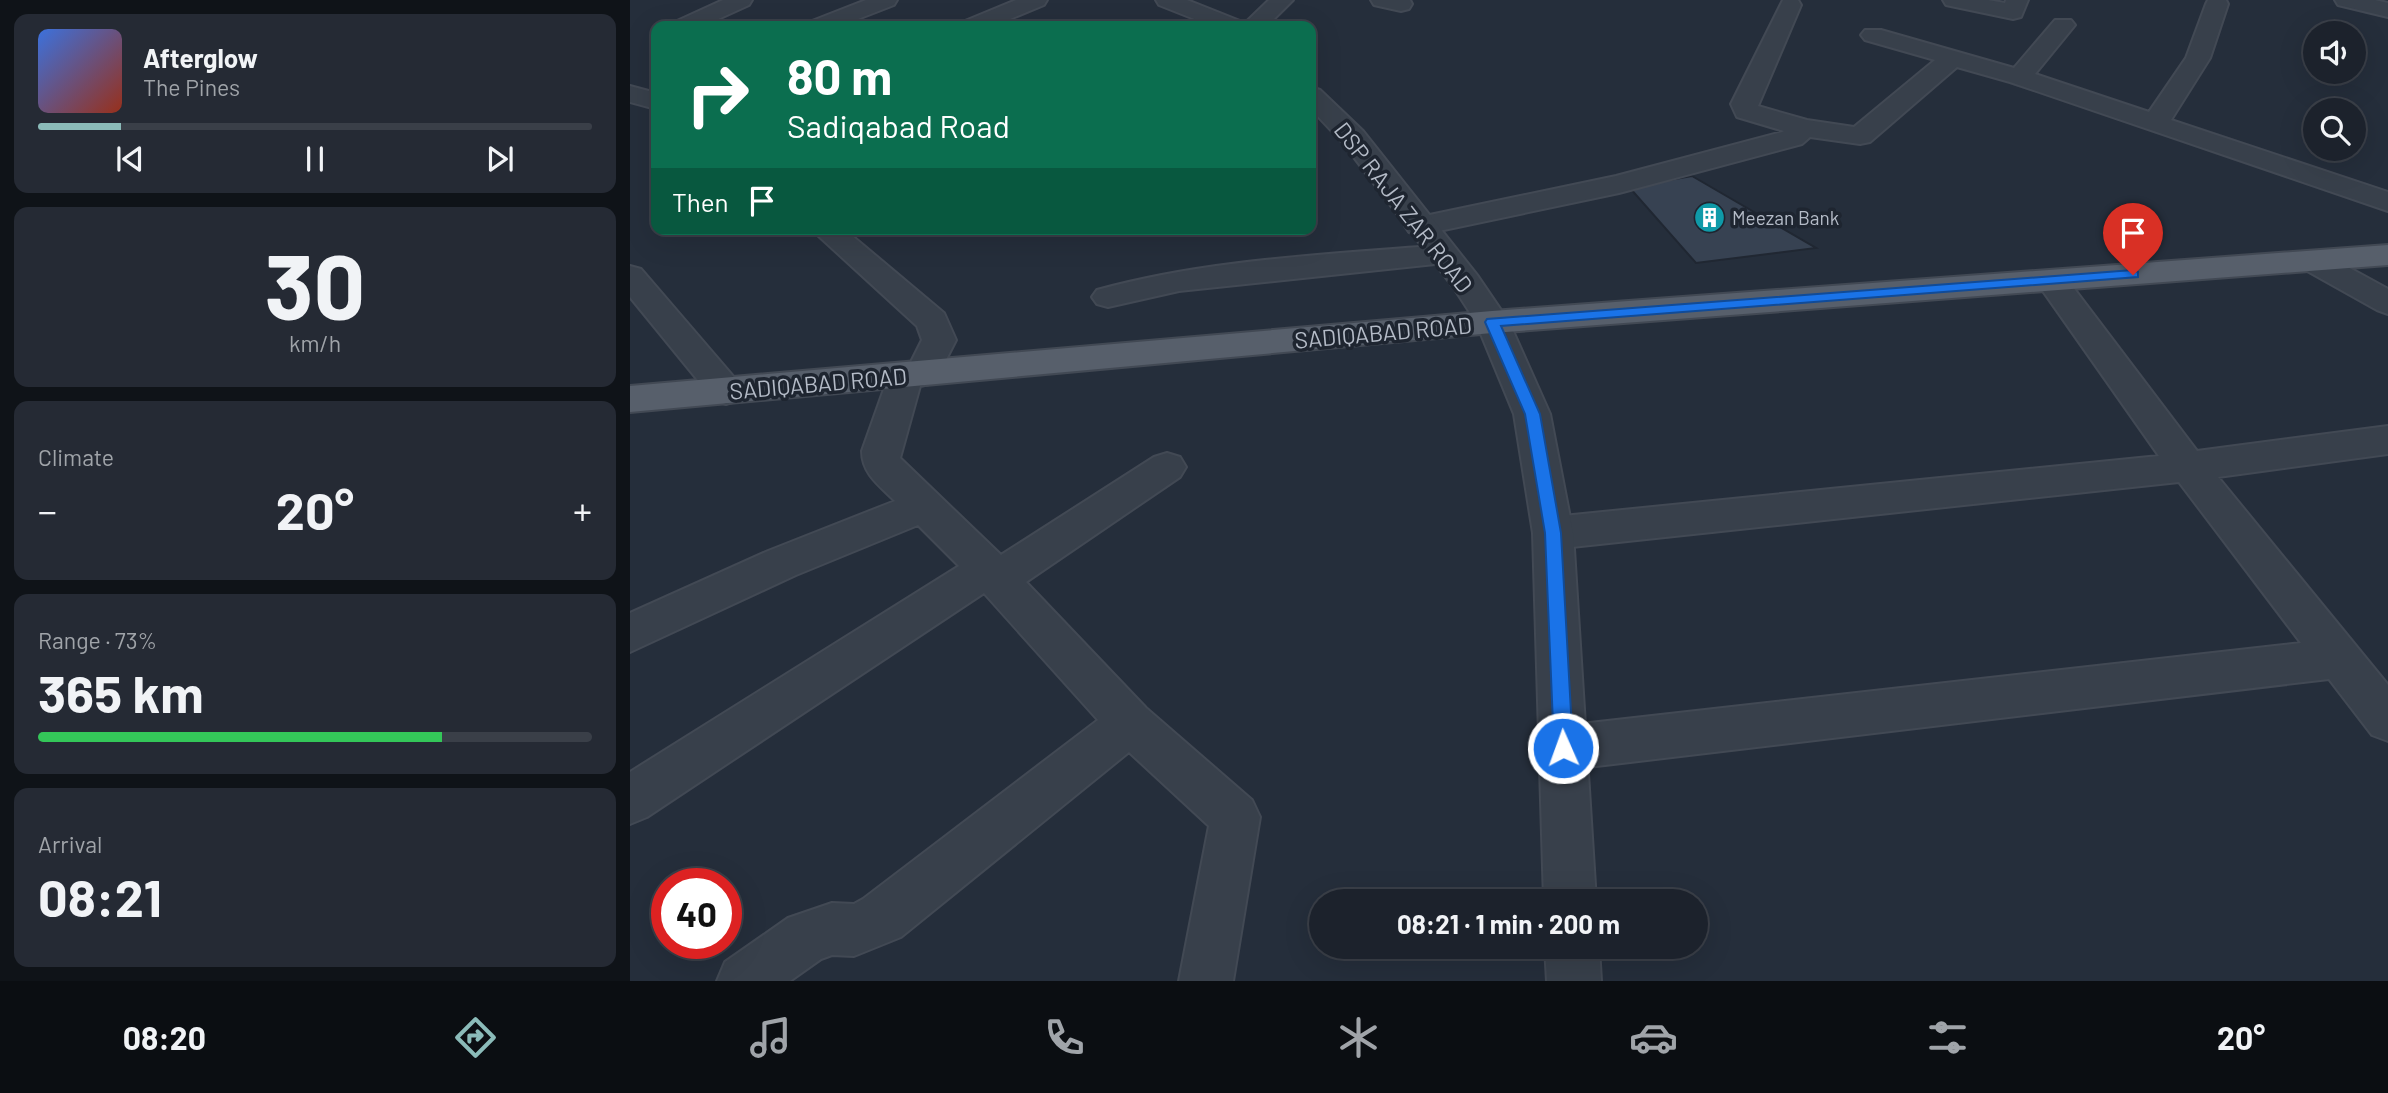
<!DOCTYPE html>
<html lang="en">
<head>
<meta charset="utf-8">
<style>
	:root { --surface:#1c222c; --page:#252a34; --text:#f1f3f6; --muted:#a0a4a9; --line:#3a3f48; --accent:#8bbbb9 }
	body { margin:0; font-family:Barlow,sans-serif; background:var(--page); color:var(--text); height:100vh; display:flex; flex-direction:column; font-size:26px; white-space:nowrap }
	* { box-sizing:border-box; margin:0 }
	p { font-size:23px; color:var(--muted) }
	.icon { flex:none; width:38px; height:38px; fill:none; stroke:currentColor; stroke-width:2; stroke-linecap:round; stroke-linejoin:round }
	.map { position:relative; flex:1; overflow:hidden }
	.drawer { display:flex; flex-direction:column; gap:14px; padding:14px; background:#0f1318; width:630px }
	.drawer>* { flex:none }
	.hud { position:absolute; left:21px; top:21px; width:665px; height:214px; border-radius:14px; box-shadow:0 7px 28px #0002,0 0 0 2px var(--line); background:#0b6e4f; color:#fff; overflow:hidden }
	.fabs { position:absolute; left:1673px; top:21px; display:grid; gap:14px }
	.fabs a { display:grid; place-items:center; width:63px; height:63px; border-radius:50%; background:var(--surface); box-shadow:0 7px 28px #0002,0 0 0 2px var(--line); font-size:35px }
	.speed { position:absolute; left:21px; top:868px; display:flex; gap:14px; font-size:35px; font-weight:700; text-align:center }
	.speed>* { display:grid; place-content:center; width:91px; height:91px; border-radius:50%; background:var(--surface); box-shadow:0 7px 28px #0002,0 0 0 2px var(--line); line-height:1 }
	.speed .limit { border:10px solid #d22; background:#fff; color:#111 }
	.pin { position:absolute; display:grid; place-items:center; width:60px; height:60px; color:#fff; margin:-72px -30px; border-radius:50% 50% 50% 0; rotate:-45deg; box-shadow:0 0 7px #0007 }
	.pin .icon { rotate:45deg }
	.me { position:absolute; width:77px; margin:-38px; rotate:358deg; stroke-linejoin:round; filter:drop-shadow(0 0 5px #0008) }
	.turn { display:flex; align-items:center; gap:24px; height:147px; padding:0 21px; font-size:32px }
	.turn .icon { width:91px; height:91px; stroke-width:2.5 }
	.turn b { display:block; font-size:49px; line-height:60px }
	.then { display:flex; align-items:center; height:66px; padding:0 21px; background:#0003; gap:14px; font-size:26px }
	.big { font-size:52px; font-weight:700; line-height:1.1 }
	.drawer .widget { flex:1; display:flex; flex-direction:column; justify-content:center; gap:10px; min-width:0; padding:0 24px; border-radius:14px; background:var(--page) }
	.drawer .dial { align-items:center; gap:0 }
	.dial b { font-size:91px; line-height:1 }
	.song { display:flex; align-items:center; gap:21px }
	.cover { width:84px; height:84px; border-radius:10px; background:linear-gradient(135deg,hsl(220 70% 55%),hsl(10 70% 35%)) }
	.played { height:7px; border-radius:4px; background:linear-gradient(90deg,var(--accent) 15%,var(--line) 15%) }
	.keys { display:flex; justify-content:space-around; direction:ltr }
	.heat { display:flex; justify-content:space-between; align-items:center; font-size:38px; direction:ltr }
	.charge { height:10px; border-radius:5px; background:linear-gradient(90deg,#34c759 73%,var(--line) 0) }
	.trip { position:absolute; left:679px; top:889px; width:399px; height:70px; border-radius:35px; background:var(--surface); box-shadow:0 7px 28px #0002,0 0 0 2px var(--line); font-weight:700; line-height:70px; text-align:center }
	.dock { display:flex; height:112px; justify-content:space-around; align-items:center; background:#0b0e12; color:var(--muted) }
	.dock .icon { width:49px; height:49px }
	.dock .current { color:var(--accent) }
	.dock b { font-size:32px; color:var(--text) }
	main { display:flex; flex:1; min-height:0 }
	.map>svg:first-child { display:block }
</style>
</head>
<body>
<main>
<section class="drawer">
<div class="widget">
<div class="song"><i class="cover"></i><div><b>Afterglow</b><p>The Pines</p></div></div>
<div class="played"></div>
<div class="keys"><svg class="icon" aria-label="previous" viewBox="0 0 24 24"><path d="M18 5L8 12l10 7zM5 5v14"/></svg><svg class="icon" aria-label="pause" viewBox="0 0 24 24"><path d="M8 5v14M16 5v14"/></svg><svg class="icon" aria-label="next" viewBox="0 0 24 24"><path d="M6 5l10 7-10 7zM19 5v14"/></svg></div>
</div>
<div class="widget dial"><b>30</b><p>km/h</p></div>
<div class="widget"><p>Climate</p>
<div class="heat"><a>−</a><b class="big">20°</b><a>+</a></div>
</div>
<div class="widget"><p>Range · 73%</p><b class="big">365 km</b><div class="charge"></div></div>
<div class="widget"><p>Arrival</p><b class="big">08:21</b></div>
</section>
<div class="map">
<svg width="1758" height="981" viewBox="0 0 1758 981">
	<rect width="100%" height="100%" fill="#252e3b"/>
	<path fill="#374252" stroke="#202732" stroke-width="2" d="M1062,176L1186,248L1066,263L999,187Z"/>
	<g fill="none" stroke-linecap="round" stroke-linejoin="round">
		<defs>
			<path id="minor" d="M93,0H122L119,5L73,26H43L47,21Z
				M236,0H267L264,5L210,26H178L182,21Z
				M386,0H417L414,5L363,26H331L335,21Z
				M639,0H663L637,26H612Z
				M741,0H780L782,4L779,9L771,11L744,5Z
				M1153,0H1168L1171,5L1128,106L1177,120L1224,127L1305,60L1235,40L1231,35L1235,30H1251L1384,68L1425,20H1441L1445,25L1405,74L1519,112L1556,58L1576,4L1578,0H1596L1598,4L1580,58L1541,120L1758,192V211L1380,82L1327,67L1240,142L1230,144L1180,137L1172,144L989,193L790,235L779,232L775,226L779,220L790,217L986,176L1152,132L1154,131L1107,117L1101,104Z
				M1313,0H1358L1375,3L1376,0H1398L1391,17L1383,19L1316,5Z
				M1705,0H1745L1758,3V17L1708,5Z
				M0,86L26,93V109L0,102Z
				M181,229H214L314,313L326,340L304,383L290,386L270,458L371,555L524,457L537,453L550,457L556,467L550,477L396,582L516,708L622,800L630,817L603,981H549L579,826L499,752L271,937L224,956L202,955L191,959L160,981H87L95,962L158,918L202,903L224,904L233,899L468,720L354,593L17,817L0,824V772L329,566L288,525L166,575L0,652V613L138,551L265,501C250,486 232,474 232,451L259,375L264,366L280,364L292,340L287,326Z
				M813,245L824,248L828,255L824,262L549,291L478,307L467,304L462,297L467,290C579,259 697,255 813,245Z
				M1683,251L1694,254L1758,289V314L1747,310L1672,268L1667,261L1672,254Z
				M0,266L11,269L108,382L114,391L108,400L96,404L84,400L0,297Z
				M1422,271L1433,274L1567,451L1758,426V454L1588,477L1758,685V741L1742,735L1699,679L933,770L916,764L910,748L916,732L933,726L1671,643L1549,482L923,549L909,544L903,533L909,522L923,517L1529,456L1406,281L1411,274Z"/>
			<path id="tertiary" d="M526,0H557L610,21L614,26H582L529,5Z
				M681,87L690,90L733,131L847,275L879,322L920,414L943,533L966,901H914L903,533L884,414L846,322L824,288L713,143L681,109Z
				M915,947H969L971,981H917Z"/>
			<path id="primary" d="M1758,245V265L862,333L0,412V386L862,311Z"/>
		</defs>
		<use href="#minor" stroke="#424954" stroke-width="4"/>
		<use href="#tertiary" stroke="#424954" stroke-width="4"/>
		<use href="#primary" stroke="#424954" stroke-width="4"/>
		<use href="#minor" fill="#38404b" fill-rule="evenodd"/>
		<use href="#tertiary" fill="#38404b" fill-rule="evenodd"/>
		<use href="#primary" fill="#575f6b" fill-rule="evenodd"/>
	</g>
	<path fill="#1a73e8" stroke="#114b97" stroke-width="2" d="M1503,270L1508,272V277L871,326L910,414L931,533L943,748L940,754L933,757L926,754L924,748L915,533L895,414L855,322L857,319Z"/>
	<defs>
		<symbol id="building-disc" viewBox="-11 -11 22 22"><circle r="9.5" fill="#0f9aa8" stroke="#1e2530"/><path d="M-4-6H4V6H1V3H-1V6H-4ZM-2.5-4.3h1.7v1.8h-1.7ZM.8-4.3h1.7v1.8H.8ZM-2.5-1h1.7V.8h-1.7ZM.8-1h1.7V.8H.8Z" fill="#fff"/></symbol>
	</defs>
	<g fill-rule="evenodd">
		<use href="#building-disc" x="1062" y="200" width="35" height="35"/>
	</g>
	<g text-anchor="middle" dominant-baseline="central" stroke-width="7" stroke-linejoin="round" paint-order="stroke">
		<g font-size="19" fill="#b4bbc7" stroke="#1e2530" text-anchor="start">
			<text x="1102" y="217">Meezan Bank</text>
		</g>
		<g font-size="23" fill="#b4bbc7" stroke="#1e2530">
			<text transform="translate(774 207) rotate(52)">DSP RAJA ZAR ROAD</text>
			<text transform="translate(753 332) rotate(-5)">SADIQABAD ROAD</text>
			<text transform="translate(188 383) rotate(-5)">SADIQABAD ROAD</text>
		</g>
	</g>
</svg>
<div class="fabs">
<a><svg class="icon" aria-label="sound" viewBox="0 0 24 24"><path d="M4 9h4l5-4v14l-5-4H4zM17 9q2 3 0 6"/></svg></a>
<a><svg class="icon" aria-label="search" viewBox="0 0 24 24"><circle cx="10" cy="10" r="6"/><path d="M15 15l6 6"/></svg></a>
</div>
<div class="speed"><div class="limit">40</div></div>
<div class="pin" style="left:1503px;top:275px;background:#d93025"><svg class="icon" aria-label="arrive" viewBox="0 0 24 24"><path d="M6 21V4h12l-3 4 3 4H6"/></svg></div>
<svg class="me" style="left:933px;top:748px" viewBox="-20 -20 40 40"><circle r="17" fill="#1a73e8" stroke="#fff" stroke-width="3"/><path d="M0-11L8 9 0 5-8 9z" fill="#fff"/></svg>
<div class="trip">08:21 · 1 min · 200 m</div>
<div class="hud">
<div class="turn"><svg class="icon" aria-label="right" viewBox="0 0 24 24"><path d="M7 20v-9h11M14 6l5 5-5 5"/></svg><div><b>80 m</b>Sadiqabad Road</div></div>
<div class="then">Then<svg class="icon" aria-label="arrive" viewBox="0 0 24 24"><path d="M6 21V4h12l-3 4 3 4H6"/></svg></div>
</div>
</div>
</main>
<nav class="dock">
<b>08:20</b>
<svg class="icon current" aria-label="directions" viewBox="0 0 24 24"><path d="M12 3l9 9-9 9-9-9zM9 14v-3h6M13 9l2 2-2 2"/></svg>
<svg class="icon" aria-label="music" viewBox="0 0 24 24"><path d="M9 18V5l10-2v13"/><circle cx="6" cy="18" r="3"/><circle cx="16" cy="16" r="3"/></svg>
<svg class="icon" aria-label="phone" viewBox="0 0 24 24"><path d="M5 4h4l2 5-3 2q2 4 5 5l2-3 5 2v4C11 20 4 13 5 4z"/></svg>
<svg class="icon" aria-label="climate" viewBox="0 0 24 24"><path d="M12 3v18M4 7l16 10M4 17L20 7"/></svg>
<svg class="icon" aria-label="car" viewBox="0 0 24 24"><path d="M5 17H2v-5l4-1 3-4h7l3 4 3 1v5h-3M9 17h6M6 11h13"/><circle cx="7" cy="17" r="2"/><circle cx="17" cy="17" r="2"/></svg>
<svg class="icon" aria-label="filters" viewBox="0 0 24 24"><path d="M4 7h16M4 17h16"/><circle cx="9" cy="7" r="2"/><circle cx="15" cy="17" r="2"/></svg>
<b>20°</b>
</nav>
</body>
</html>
